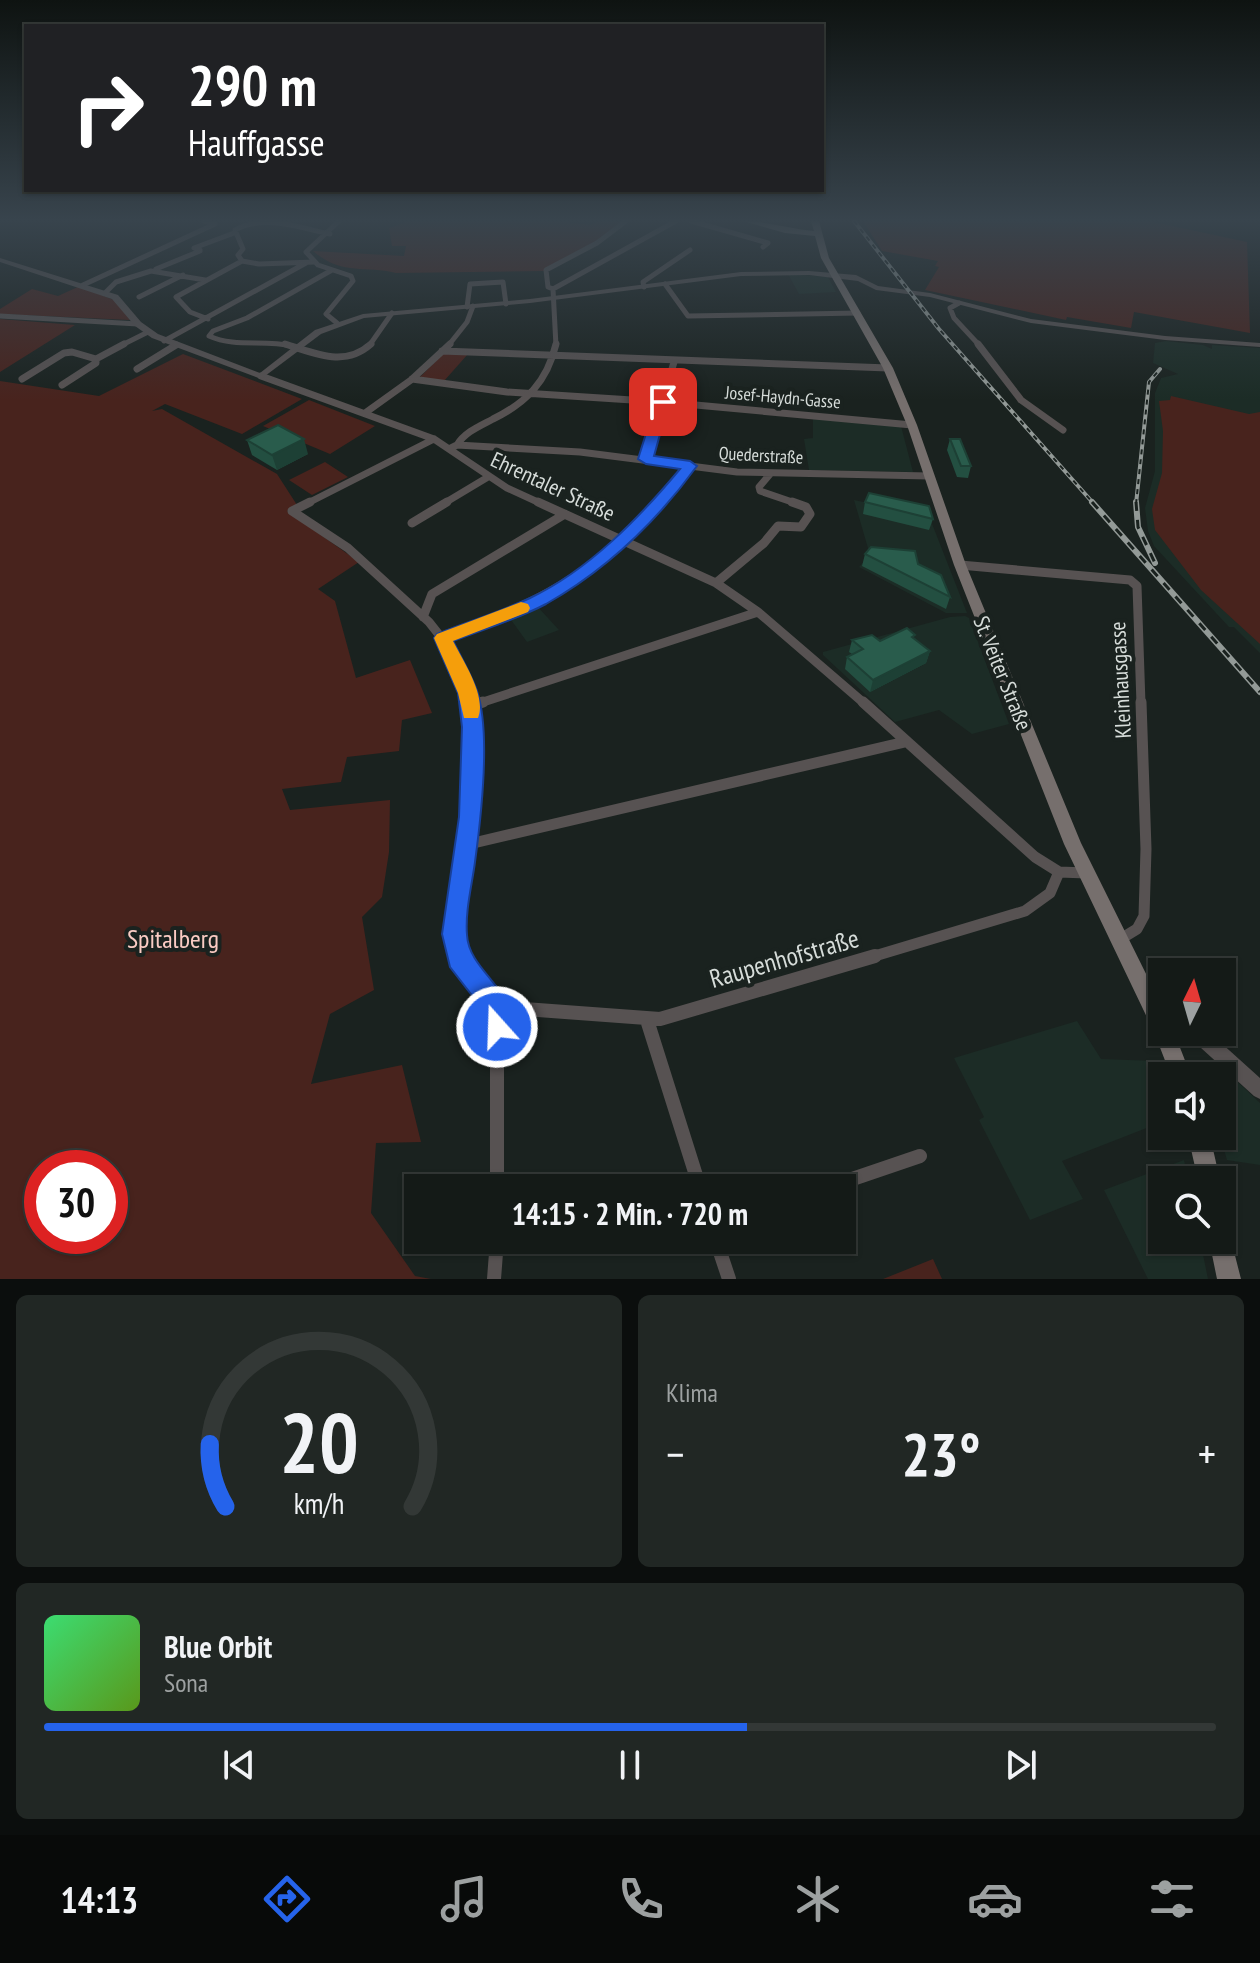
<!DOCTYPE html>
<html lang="de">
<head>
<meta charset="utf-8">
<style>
	:root { --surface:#141a17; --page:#212724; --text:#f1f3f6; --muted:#9da1a1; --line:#333836; --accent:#2563eb }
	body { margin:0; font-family:"PT Sans Narrow",sans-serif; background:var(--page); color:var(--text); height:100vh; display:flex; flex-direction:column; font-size:30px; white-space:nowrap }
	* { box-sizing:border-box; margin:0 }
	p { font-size:26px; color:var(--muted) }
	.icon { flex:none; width:44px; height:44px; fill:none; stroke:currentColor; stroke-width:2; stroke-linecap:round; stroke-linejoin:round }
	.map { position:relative; height:1279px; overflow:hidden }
	.details { display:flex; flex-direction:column; gap:16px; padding:16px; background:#0b0e0d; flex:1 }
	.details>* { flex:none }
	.banner { position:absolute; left:24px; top:24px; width:800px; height:168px; border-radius:0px; box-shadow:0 2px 6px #0004,0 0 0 2px var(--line); background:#202124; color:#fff; overflow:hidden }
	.needle { width:52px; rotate:5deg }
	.controls { position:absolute; left:1148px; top:958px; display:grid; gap:16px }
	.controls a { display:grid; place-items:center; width:88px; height:88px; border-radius:0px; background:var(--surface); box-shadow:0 2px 6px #0004,0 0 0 2px var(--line); font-size:40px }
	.speed { position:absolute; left:24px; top:1150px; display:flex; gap:16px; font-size:40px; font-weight:700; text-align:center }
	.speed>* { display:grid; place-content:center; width:104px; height:104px; border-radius:50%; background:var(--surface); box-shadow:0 2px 6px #0004,0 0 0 2px var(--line); line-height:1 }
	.speed .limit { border:12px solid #d22; background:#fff; color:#111 }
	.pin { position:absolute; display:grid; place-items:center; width:68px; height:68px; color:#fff; margin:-34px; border-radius:16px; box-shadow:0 4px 12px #0006 }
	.me { position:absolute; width:88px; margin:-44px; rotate:340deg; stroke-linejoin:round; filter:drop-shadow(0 0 6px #0008) }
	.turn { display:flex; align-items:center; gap:28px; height:168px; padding:0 32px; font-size:36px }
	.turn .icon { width:104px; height:104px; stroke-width:2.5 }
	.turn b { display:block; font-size:56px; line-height:68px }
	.big { font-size:60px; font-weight:700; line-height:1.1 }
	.details .tile { flex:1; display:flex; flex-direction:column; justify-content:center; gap:12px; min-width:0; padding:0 28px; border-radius:12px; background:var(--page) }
	.details .dial { align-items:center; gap:0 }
	.dial svg { height:208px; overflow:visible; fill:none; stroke:var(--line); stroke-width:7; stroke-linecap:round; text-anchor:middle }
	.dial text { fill:var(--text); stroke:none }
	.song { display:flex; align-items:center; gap:24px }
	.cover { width:96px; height:96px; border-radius:12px; background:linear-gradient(135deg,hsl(140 70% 55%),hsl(90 70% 35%)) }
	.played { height:8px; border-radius:4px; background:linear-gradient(90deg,var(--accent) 60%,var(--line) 60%) }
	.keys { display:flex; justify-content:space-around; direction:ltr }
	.heat { display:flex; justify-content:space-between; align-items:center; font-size:44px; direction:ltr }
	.details .tiles { flex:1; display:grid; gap:16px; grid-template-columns:1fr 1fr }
	.tile:last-child { grid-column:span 2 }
	.trip { position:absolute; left:404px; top:1174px; width:452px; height:80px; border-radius:0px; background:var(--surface); box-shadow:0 2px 6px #0004,0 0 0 2px var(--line); font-weight:700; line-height:80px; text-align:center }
	.menu { display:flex; height:128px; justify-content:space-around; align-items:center; background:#080a09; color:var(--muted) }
	.menu .icon { width:56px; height:56px }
	.menu .selected { color:var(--accent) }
	.menu b { font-size:36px; color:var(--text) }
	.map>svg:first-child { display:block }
</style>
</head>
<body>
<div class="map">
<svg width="1260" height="1279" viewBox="0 0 1260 1279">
	<rect width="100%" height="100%" fill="#1a221f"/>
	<path fill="#1c2c26" d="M788,274L828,277L836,292L799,294Z
		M1166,341L1203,345L1212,349V345L1260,348V653L1234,627H1229L1154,546L1148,531L1145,508L1155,471V393L1161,378L1178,374L1153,363L1155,343Z
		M813,417L901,426L913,472L809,470L804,439L813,438Z
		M854,500L929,516L967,613H946L859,567L870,555Z
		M536,605L559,630L527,642L509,617Z
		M965,616L969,618L1009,724L972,734L939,710L895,722L823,655V652L950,617Z
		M1077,1021L1101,1059L1156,1061L1162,1080V1122L1062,1161L1083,1199L1030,1220L979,1120L984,1117L954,1058Z
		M1225,1070L1260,1103V1165L1227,1160L1220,1136H1222V1076L1201,1075Z
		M1184,1160L1188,1180H1162V1240H1200L1208,1279H1148L1104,1190Z"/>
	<path fill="#48231d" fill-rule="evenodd" d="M402,221H555L591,225L599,221H620L622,223L612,233L544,271L396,273C364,265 342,276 313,251L404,256L406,246H392L389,228L405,222Z
		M863,221H1149L1247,242L1250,333L1134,312L1131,328L1067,317L1066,320L925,290L939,267L935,266L938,261L882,251Z
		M80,286L116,301L130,320L0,314V309L32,289L58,296Z
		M0,319L75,325L0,372Z
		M444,353L468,354L444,381L420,377Z
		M183,354L302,399L242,434L165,404L152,411L162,409L277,474L297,505L287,511L359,562L318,589L335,601L356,678L410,660L432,713L402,720L399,751L347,757L341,782L282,789L290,810L390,800L389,852L382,897L362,917L374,990L330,1014L311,1084L402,1065L421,1142L376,1143L371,1213L415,1276L431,1279H0V381L99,396ZM42,1168H110V1236H42Z
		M1171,396L1249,414L1260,412V644L1201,590L1155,530L1152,509L1162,473L1163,431L1159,401L1170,400Z
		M309,400L375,426L330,454L263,426Z
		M325,462L348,477L312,495L289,480Z
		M933,1259L942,1279H883Z"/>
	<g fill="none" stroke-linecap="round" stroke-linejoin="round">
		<path stroke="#575252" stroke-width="5" d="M691,221L768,243L763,247
			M200,250L194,248L234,233
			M314,262L259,264L242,261L238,255L243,249L235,230C263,214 301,228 330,234
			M156,269L200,251
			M665,284L688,316L858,313
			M83,285L215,224L204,221
			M644,287L643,282L690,250
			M553,289L548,287L546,270L597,243L626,221
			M105,293L116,282L151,271L205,280
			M139,297L183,275
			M959,303L950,308L954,318L980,346
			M467,307L470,284L503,282L506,304
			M0,316L138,324
			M208,319L190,312L176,297L242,261
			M337,323L326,314L353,281L351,276L318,265L306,252L339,221
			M164,341L306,263
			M120,346L148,332
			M292,346C264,339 236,348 209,336L213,331L247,318L332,270
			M369,346L392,313
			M448,346L467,322L473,306
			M556,346L553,289L676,221"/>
		<path stroke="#575252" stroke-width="7" d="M285,344C315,353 344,368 371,344
			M978,344L1021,400L1063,430
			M442,351L888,368
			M137,369L176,345
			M261,376L434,439L507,488L542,504
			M22,379L64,353L72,352L96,359
			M412,379L507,392L663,402L912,425
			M62,385L96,363V359L124,344
			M365,413L411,380L450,344
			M457,445C465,432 480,426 493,419C526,403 547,382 556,344
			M449,449L457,445L580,452L737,472L929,476
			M646,459L674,362
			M771,473L759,487L760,491L798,504
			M306,504L434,439
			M443,504L488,477
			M658,504L690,466"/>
		<path stroke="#575252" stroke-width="9" d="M538,502L716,583L758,612L865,704
			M292,511L348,548L429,622L444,641L460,676L467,704
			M292,511L310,502
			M412,523L447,502
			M960,565L1130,580L1137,586L1141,704
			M716,583L764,543L778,526L801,527L810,514L806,507L792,502
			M423,617L432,594L565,514
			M443,638C534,606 594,575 659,502
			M477,704L758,612"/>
		<path stroke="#575252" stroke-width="11" d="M863,702L1035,857L1059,872L1087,873
			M471,706L483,702
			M465,845L905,742
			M1119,940L1137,929L1144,916L1146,849L1141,702
			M458,958L454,934C462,860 486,776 467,702
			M868,958L1025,911L1050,893L1059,872"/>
		<path stroke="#575252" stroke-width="14" d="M458,956L497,1007V1188
			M497,1007L660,1019L875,956
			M647,1020L700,1188
			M826,1188L920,1156
			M716,1240L729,1279
			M494,1279L497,1240"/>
		<path fill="#575252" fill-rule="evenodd" d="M0,258L118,295L141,322L158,334L260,373L315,330L363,314L530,299L741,272L809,271L856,275L878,286L930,293L1031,319L1165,336L1260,343V347L1165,340L1031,323L930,297L876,290L858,281L809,275L741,276L530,303L364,318L321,334L261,379L152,338L135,326L112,299L0,262Z
			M1187,1032H1209L1260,1078V1099L1254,1096L1190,1038Z"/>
		<path fill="#766f6d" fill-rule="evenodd" d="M743,221C766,221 790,229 814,231L811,221H819L829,258L893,368L917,425L966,565L1081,843L1162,1006V1032H1174L1191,1076H1171L1154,1032L1064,844L954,565L907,425L883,368L821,258L815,236L785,233Z
			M1188,1136H1210L1220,1180H1198Z
			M1222,1229L1229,1232L1241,1279H1217L1209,1240H1222Z"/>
		<defs>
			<path id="rail-far1" d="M854,221L939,329L1094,504
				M1136,504L1149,382L1160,369"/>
			<path id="rail" d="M1092,502L1260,692
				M1136,502L1138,527L1155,563"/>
		</defs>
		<use href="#rail-far1" stroke="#939a97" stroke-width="4"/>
		<use href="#rail" stroke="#939a97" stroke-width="6"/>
		<use href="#rail-far1" stroke="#1a221f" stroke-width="2" stroke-dasharray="5" stroke-linecap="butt"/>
		<use href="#rail" stroke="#1a221f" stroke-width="3" stroke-dasharray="9" stroke-linecap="butt"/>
	</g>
	<path fill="#234f41" d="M950,439L971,466L968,478L957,477L947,450Z
		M247,440L308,454L277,470L252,455Z
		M865,502L933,519L929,530L863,514Z
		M865,554L918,564L950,597L946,609L862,566Z
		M914,639L930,651L926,663L870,692L845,669L847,657L852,654L849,652L852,640L880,641Z"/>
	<path fill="#1d4035" d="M304,439L308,454L277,470L272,455Z
		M930,651L926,663L870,692L873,680Z"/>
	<path fill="#295c4c" stroke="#1d4035" stroke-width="2" d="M278,425L304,439L272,455L247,440Z
		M950,439H960L971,466H961Z
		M869,493L929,506L933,519L865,502Z
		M871,547L915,551L918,564L941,575L950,597L865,554Z
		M907,628L915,635L912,637L930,651L873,680L847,657L863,649L852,640L872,635L880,641Z"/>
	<linearGradient id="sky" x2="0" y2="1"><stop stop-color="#0e1311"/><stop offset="0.55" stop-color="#38444d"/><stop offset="1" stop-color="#38444d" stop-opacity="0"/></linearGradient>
	<rect width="1260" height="400" fill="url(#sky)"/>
	<path fill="#2563eb" stroke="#184099" stroke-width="2" d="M663,398L669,402L654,456L690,461L697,466C657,521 606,570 546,604C518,619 484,629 453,641C461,657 471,674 477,691C491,732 481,818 475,862C472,885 465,911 467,935C469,974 525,993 507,1036L497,1040L488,1036L484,1011L450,967L442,934L459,817L462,727L458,693L434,638L437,634C467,622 500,612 530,598C589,570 639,518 680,469L646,464L638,459L656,402Z"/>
	<path fill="#f59e0b" d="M521,602L528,604L530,608L528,612L453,641C463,661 487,696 478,718H464L458,693L434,638L437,634Z"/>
	<g text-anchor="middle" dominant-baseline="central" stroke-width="8" stroke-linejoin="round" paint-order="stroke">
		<g font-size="18" fill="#d6dcd9" stroke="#1a221f">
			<text transform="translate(783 397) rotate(5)">Josef-Haydn-Gasse</text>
			<text transform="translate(761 455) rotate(3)">Quederstraße</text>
		</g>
		<g font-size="22" fill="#d6dcd9" stroke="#1a221f">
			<text transform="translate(553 486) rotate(25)">Ehrentaler Straße</text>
			<text transform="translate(1003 673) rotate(68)">St. Veiter Straße</text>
			<text transform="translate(1120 680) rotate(-93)">Kleinhausgasse</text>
		</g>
		<g font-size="26" fill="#facbc3" stroke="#1a221f">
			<text x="173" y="938">Spitalberg</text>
		</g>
		<g font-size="26" fill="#d6dcd9" stroke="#1a221f">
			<text transform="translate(784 958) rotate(-16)">Raupenhofstraße</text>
		</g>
	</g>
</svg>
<div class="controls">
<a><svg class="needle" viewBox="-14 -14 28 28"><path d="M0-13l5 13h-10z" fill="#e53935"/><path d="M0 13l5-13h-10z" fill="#9da1a1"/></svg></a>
<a><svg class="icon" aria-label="sound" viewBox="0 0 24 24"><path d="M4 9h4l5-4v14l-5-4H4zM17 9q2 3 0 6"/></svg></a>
<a><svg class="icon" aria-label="search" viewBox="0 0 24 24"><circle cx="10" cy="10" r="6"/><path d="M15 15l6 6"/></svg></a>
</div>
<div class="speed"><div class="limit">30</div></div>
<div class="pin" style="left:663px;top:402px;background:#d93025"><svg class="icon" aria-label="arrive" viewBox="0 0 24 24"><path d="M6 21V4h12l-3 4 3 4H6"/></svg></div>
<svg class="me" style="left:497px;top:1027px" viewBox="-20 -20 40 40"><circle r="17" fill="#2563eb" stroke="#fff" stroke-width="3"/><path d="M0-11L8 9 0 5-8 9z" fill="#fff"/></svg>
<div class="trip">14:15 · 2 Min. · 720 m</div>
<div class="banner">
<div class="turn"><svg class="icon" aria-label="right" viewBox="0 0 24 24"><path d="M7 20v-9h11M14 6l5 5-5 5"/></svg><div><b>290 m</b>Hauffgasse</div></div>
</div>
</div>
<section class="details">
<div class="tiles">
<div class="tile dial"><svg viewBox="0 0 100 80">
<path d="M14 69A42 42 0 1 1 86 69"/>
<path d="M14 69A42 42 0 0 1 8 45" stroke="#2563eb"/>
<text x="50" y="56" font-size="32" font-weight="700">20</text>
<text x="50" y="72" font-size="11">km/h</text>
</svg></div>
<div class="tile"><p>Klima</p>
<div class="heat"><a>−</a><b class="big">23°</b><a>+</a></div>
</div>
<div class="tile">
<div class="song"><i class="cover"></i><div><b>Blue Orbit</b><p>Sona</p></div></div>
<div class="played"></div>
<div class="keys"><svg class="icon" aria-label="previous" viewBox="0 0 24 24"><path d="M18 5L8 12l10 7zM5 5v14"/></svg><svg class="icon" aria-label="pause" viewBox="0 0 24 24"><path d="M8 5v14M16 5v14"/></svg><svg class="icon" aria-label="next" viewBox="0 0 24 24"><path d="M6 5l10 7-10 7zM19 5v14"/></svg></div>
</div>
</div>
</section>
<nav class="menu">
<b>14:13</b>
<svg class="icon selected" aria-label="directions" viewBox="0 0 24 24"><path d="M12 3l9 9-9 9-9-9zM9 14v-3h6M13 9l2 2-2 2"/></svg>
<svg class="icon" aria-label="music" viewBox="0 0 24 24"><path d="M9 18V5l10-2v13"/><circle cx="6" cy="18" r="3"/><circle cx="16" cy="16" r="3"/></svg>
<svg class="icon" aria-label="phone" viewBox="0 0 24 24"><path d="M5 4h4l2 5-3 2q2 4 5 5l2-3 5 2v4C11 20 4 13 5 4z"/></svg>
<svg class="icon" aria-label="climate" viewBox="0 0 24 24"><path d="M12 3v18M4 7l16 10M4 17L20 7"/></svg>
<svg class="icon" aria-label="car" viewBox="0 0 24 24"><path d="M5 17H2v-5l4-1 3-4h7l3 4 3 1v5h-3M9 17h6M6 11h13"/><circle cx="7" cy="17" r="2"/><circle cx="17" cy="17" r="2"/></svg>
<svg class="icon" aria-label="filters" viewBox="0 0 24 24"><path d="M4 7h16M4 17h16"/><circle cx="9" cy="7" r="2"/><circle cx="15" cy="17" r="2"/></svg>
</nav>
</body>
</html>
